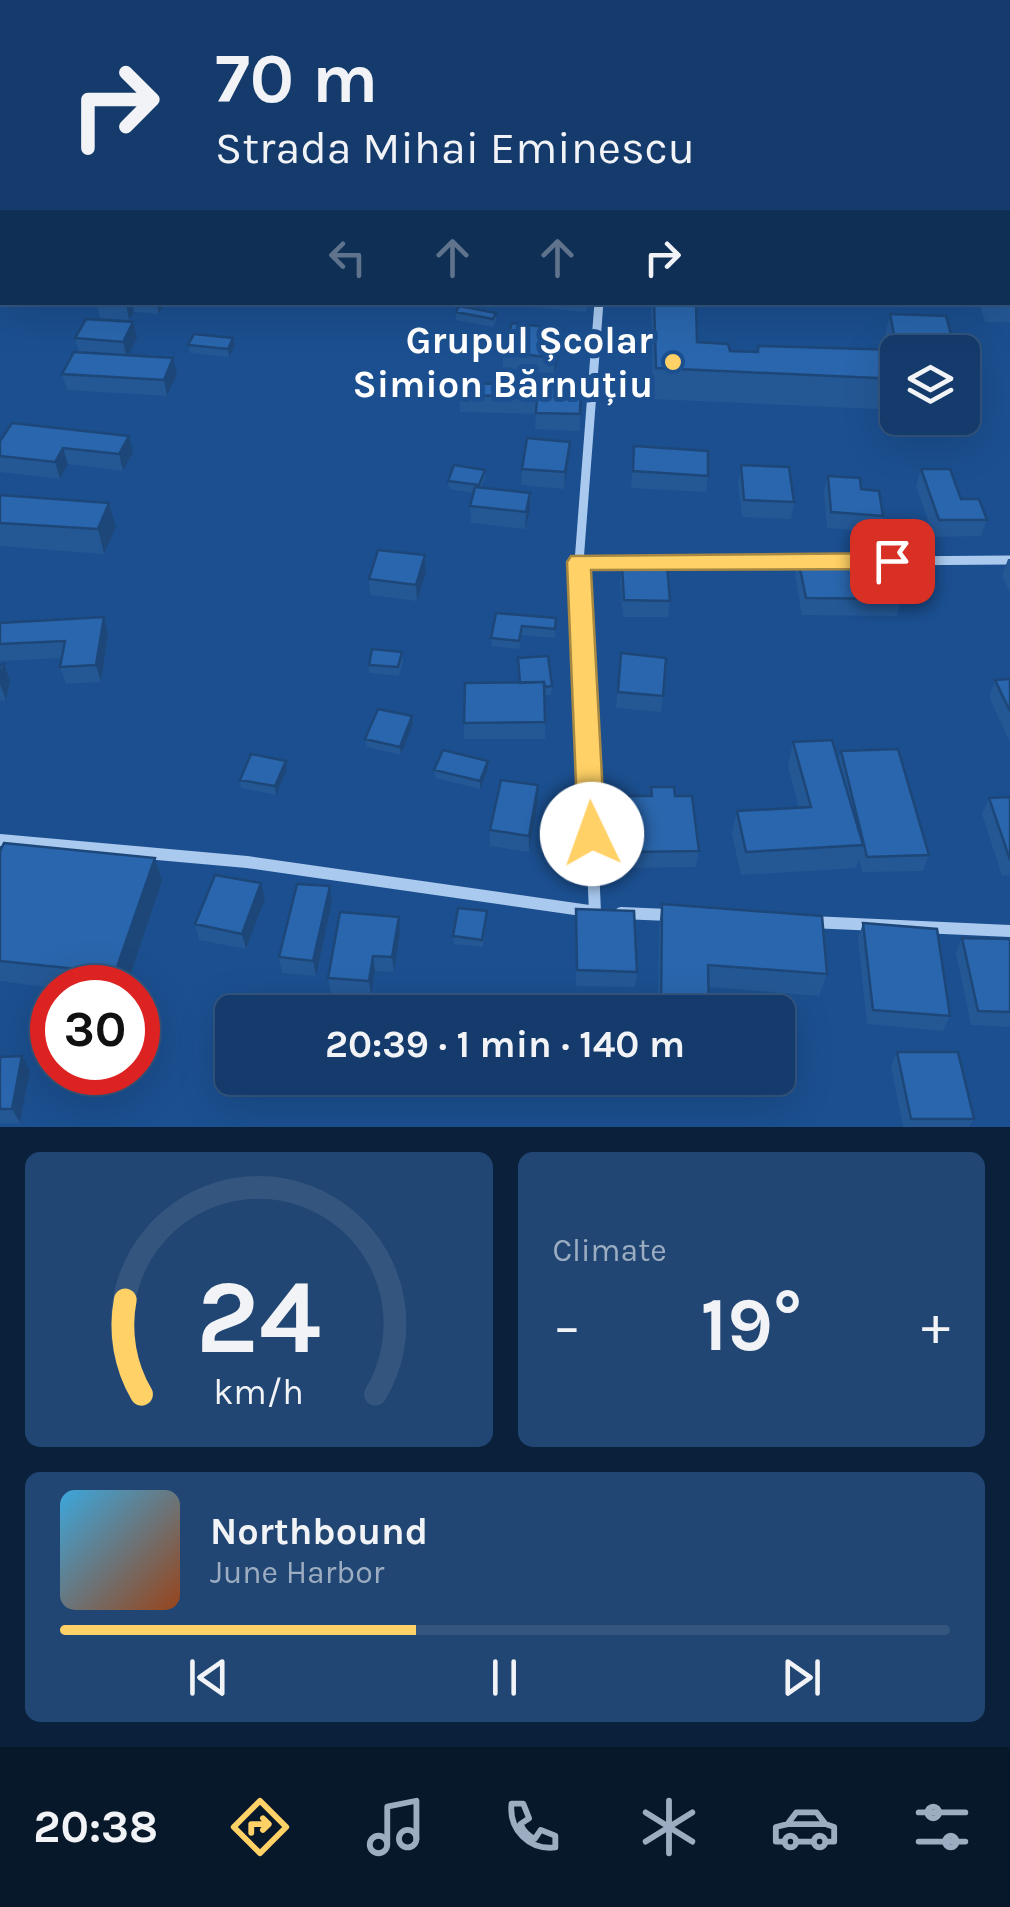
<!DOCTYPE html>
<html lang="en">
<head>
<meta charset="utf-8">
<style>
	:root { --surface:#143b6b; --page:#214673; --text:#f1f3f6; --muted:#9dadc1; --line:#33557e; --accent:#ffd166 }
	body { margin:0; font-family:Karla,sans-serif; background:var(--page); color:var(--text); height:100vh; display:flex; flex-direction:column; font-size:38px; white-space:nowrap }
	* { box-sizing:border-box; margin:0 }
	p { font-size:32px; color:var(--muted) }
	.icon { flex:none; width:55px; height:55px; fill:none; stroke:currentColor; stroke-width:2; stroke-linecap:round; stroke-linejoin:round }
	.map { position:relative; height:1127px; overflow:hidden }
	.drawer { display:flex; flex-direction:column; gap:25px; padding:25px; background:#0b203b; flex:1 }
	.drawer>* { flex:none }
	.guide { position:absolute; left:0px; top:0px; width:1010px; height:305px; box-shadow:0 10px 40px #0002,0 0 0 2px var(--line); background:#143b6b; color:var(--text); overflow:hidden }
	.tools { position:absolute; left:880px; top:335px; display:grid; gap:20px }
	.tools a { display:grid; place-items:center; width:100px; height:100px; border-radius:15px; background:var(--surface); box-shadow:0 10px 40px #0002,0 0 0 2px var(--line); font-size:50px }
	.speed { position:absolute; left:30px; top:965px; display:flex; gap:20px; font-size:50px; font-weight:700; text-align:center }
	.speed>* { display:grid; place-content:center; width:130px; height:130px; border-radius:50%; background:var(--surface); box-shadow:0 10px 40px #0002,0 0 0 2px var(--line); line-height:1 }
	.speed .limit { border:15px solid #d22; background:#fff; color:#111 }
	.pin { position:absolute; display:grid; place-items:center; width:85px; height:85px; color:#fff; margin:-42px; border-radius:20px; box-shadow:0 5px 15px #0006 }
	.me { position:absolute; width:110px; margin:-55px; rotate:357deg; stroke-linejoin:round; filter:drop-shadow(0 0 8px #0008) }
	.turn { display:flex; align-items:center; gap:35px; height:210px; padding:0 50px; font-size:45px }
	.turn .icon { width:130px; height:130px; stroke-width:2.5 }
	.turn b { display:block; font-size:70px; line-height:85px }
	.lanes { display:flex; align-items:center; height:95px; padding:0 50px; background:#0003; justify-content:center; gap:50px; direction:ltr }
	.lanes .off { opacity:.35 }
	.big { font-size:75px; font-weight:700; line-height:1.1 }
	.drawer .tile { flex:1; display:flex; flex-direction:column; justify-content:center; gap:15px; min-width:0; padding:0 35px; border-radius:15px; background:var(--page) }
	.drawer .dial { align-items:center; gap:0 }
	.dial svg { height:260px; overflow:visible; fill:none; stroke:var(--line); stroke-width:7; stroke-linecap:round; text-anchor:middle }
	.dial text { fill:var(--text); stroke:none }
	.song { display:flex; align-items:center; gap:30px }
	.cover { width:120px; height:120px; border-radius:15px; background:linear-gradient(135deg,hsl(200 70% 55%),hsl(20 70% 35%)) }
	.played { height:10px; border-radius:5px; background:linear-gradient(90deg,var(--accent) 40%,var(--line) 40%) }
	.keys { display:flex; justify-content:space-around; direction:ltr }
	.heat { display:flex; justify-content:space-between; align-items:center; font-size:55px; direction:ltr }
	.drawer .tiles { flex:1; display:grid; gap:25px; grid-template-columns:1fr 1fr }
	.tile:last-child { grid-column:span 2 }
	.trip { position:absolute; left:215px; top:995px; width:580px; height:100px; border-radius:15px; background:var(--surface); box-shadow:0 10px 40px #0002,0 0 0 2px var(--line); font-weight:700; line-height:100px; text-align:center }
	.tab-bar { display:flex; height:160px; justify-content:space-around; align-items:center; background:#08182b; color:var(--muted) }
	.tab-bar .icon { width:70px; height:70px }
	.tab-bar .current { color:var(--accent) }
	.tab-bar b { font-size:45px; color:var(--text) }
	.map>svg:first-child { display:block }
</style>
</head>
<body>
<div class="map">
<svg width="1010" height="1127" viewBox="0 0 1010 1127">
	<rect width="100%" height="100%" fill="#1b4f8f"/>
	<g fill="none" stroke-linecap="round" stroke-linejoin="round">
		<path stroke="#a9c9ee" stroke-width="8" d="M701,0L705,2
			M1008,59V63"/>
		<path stroke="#a9c9ee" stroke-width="9" d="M881,561L1010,560
			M579,562L809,561
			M583,642L579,562L599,302"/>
		<path stroke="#a9c9ee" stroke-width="12" d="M583,640L595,912
			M0,840L247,862L589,911
			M621,913L669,915
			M811,922L1010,931"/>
		<path fill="#d6e6fa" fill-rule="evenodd" d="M2,285V297L0,298V286Z"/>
	</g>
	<path fill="#245895" d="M129,0H191V1L190,2H130Z
		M288,0H357V2H288Z
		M551,0H570V2H551Z
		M741,0H917L899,2H746Z
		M1010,101V128L1008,127V102Z
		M0,160H2V183H0Z
		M0,208H2V275H0Z
		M1008,258H1010V322H985L979,302H1008Z
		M96,302H165L159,314L134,312L129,320L100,318Z
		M493,302H515L513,306Z
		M534,302H588L586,312L534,307Z
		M651,302H696L697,342L730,351L884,349L883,344L890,314L898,352V410L653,399Z
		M456,312L496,313V321L493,327L456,320Z
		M75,338H137L128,355L177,374L167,396L67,390L62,374L79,352Z
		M233,338L235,346L229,357L190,353L188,345Z
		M563,345L554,374L503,368V352Z
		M581,386L580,431L535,429L536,414L460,412L459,395Z
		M0,441L133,452L123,471L68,464L60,479L0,472Z
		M570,442L569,458L564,489L521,485L522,469Z
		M634,446L708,476L706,492L631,488Z
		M741,465L794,502L791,519L742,517L738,482Z
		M921,469L987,520L981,536L934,537L916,486Z
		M485,470V478L481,488L530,493V510L525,529L471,523L470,506L474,493L449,489L448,481Z
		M828,476L861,489L883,516L878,532L827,528L824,492Z
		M0,495L109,503L116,527L104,554L0,546Z
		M425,555L426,572L417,601L370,595L369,579Z
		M798,559L901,599L897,616L802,615L795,576Z
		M1008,559H1010V593L1002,576Z
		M622,565L670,601L668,617H623L620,582Z
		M496,613L556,618L555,638L522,635L519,649L491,646Z
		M0,623L108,634L101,682L66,684L60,667L62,658L0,661Z
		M402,652L403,661L399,676L369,673V665Z
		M621,653L663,696L661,712L616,708Z
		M518,658L552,686L551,695H545V739H464V723L519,683Z
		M4,664L10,681L6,700L0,701V665Z
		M1010,679V740H1009L989,697L995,680Z
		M412,716L413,724L401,755L366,747L365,739Z
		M793,742L838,761L841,751L929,855L923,871L862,872L859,858L856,868L741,875L732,834L737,811L799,808L788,766Z
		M286,761L287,769L276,795L241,788L240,780Z
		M488,769L480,789L435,778L434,770Z
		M538,785V801L529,852L490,846V830Z
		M651,787L675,796L699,851L696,867L628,868L624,812L626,796H650Z
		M1010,797V875L1002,876L982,814L989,798Z
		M0,851L155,858L162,881L126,988H53L0,981Z
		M330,886L332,902L316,976L282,973L279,957Z
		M265,899L246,949L199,940L195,924Z
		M662,904L827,974L819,996L708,987L709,1012H658L659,926Z
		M576,909L637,972L635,987L576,986Z
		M487,911L483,947L454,944L453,936Z
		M399,917L400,932L394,972L375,971L371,996L331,993L328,978Z
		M863,923L950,1016L943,1031L867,1024L858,939Z
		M962,938L1010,939V1027L971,1025L956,953Z
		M897,1052L974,1119L969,1127H903L891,1066Z
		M0,1057L30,1070L20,1123L0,1124Z"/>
	<path fill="#1d4779" d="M855,0H917L899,2H855Z
		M127,302H132L134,312L129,320L126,304Z
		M156,302H165L159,314Z
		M133,322L137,338L127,358L123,342Z
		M563,329V345L554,374L555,358Z
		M233,338L235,346L229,357L228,349Z
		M173,358L177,374L167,396L164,380Z
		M129,436L133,452L123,471L119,454Z
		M570,442L569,458L564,489L565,472Z
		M63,448L68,464L60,479L55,462Z
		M530,493V510L525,529L526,512Z
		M109,503L116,527L104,554L98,529Z
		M425,555L426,572L417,601L416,585Z
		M104,617L108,634L101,682L96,665Z
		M4,664L10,681L6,700L0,684Z
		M412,716L413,724L401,755L400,747Z
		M286,761L287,769L276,795L275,786Z
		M488,761V769L480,789V781Z
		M538,785V801L529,852V836Z
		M155,858L162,881L126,988H120L115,973Z
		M261,883L265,899L246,949L242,934Z
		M330,886L332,902L316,976L313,961Z
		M399,917L400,932L394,972L392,957Z
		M373,956L375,971L371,996L369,981Z
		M22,1056L30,1070L20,1123L12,1109Z"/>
	<path fill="#2a66ad" stroke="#1d4779" stroke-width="2.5" d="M582,0H586L604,2H580Z
		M768,0H843L846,2H772Z
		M0,208H2V226H0Z
		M0,241H2V253L0,256Z
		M1008,258H1010V299H1008Z
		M654,302H696L697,342L728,344L730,351L758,352V346L897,350L890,314L946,316L956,352H898V379L656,368Z
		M459,306L496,313L493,319L456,312Z
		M86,319L133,322L123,342L75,338Z
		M512,323L563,329L555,358L503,352Z
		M194,334L233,338L228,349L188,345Z
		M74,352L173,358L164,380L62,374Z
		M461,383L581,386L580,414L536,413L537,397L459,395Z
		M12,423L129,436L119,454L63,448L55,462L0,456V441Z
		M527,438L570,442L565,472L522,469Z
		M634,446L708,451V476L633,471Z
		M454,465L485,470L479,485L448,481Z
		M741,465L789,467L794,502L744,500Z
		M921,469H950L961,499H979L987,520H939Z
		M828,476L860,478L861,489L879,491L883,516L831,512Z
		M475,487L530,493L526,512L470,506Z
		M0,495L109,503L98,529L0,523Z
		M378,550L425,555L416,585L369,579Z
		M798,559L892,560L901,599L806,598Z
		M622,565H667L670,601L624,600Z
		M496,613L556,618L555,629L522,626L519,641L491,638Z
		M104,617L96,665L60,667L65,641L0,644V623Z
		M372,649L402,652L398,667L369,665Z
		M621,653L666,658L663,696L618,692Z
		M548,656L552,686L545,687L544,682L520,683L518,658Z
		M4,664L0,683V665Z
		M1010,679V711L995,680Z
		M544,682L545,722L464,723L465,683Z
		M378,709L412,716L400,747L365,739Z
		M832,740L863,845L746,852L737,811L811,807L793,742Z
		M898,749L929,855L867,857L841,751Z
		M443,750L488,761L480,781L434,770Z
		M251,754L286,761L275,786L240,780Z
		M501,780L538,785L529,836L490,830Z
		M651,787H674L675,796H692L699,851L630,852L626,796H652Z
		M1010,797V860L989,798Z
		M4,843L155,858L115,973L0,961V851Z
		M215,875L261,883L242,934L195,924Z
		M297,884L330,886L313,961L279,957Z
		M662,904L822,916L827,974L708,965L709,1012H661Z
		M458,908L487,911L482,940L453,936Z
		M576,909L634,911L637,972L577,970Z
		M340,912L399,917L392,957L373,956L369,981L328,978Z
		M863,923L937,929L950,1016L873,1010Z
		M962,938L1010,939V1012L978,1011Z
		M897,1052H958L974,1119H911Z
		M22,1056L12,1109H0V1057Z"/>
	<path fill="#ffd166" stroke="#a68842" stroke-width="2.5" d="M892,553L904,561L892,569L591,570L605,834L601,842L592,846L582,842L578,834L567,562L571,556Z"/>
	<circle fill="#ffd166" stroke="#1b4f8f" stroke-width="4" cx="673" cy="362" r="10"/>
	<g text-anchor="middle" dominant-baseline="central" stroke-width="10" stroke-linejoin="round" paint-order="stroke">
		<g font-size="38" font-weight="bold" fill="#fff" stroke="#1b4f8f" text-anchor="end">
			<text x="653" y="340">Grupul Școlar<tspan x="653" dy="44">Simion Bărnuțiu</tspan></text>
		</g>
	</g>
</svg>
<div class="tools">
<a><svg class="icon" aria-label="layers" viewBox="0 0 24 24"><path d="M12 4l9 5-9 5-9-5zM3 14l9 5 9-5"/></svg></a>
</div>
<div class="speed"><div class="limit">30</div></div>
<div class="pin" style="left:892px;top:561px;background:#d93025"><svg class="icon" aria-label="arrive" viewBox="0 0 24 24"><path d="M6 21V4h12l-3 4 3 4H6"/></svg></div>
<svg class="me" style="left:592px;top:834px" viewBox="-20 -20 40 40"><circle r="19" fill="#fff"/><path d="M0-13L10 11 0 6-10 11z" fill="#ffd166"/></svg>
<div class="trip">20:39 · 1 min · 140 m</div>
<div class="guide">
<div class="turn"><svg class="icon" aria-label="right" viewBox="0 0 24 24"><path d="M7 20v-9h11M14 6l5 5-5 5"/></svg><div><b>70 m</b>Strada Mihai Eminescu</div></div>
<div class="lanes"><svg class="icon off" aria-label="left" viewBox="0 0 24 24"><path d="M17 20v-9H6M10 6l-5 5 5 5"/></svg><svg class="icon off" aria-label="ahead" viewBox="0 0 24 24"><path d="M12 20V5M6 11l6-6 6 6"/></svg><svg class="icon off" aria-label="ahead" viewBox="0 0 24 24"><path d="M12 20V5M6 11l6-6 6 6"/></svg><svg class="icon" aria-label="right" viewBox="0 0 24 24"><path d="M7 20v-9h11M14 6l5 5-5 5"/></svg></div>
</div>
</div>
<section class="drawer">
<div class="tiles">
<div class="tile dial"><svg viewBox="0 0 100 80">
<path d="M14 69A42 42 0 1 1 86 69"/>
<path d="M14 69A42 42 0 0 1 9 40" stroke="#ffd166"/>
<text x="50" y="56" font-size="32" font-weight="700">24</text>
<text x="50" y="72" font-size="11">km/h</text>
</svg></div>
<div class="tile"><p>Climate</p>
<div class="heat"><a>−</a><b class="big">19°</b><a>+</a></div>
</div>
<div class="tile">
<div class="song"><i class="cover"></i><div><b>Northbound</b><p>June Harbor</p></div></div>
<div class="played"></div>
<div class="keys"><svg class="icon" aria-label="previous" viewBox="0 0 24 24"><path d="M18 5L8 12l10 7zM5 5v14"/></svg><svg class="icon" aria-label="pause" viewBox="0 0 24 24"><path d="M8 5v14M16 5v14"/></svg><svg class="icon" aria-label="next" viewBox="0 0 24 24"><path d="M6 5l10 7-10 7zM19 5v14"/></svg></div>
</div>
</div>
</section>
<nav class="tab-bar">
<b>20:38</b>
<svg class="icon current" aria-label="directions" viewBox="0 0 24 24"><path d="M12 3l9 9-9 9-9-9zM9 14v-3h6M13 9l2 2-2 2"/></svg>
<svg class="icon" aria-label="music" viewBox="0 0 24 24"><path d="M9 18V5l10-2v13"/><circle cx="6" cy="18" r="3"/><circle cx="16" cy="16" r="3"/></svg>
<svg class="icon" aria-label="phone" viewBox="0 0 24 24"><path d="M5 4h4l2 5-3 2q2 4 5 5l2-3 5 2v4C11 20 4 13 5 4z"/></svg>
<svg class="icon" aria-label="climate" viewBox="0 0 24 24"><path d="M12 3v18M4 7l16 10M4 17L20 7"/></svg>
<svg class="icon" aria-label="car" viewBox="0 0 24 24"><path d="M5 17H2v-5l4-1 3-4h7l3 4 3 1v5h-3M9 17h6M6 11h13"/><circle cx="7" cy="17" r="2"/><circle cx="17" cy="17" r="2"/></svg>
<svg class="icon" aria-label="filters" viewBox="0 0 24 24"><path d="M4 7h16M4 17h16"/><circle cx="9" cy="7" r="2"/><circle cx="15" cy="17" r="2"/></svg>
</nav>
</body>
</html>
